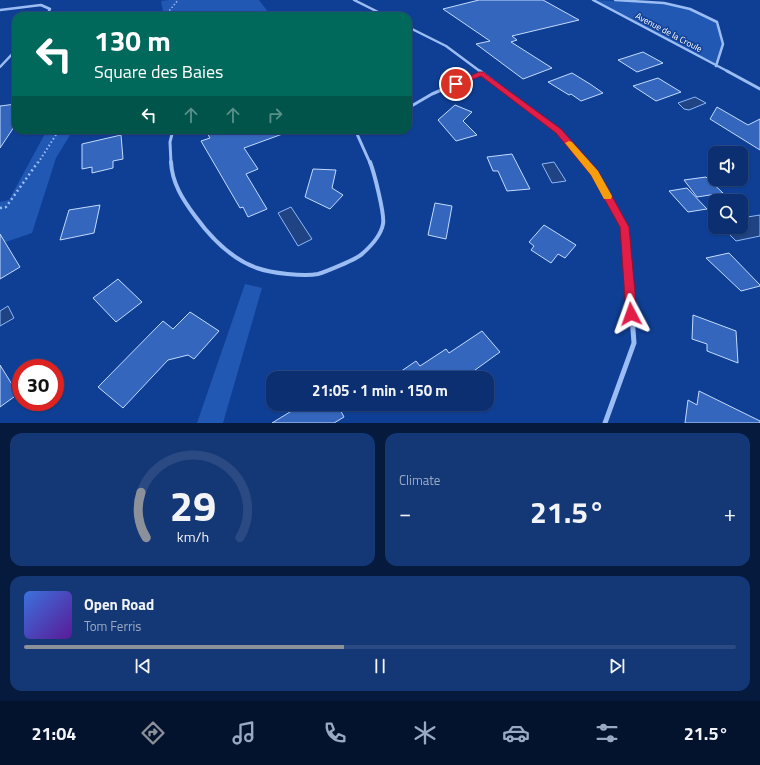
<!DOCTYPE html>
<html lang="en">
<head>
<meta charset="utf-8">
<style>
	:root { --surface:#0b2f70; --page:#143775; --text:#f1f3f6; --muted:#9aa9c3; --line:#2b4a83; --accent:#8c9099 }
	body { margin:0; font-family:"Titillium Web",sans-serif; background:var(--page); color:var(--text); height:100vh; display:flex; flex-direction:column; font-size:15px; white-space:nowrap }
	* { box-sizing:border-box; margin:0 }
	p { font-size:13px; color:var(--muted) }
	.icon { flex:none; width:22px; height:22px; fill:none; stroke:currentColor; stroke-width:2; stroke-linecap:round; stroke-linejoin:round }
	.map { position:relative; height:423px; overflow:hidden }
	.details { display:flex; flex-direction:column; gap:10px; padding:10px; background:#061a3e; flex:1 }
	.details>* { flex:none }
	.guide { position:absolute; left:12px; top:12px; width:400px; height:122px; border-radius:12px; box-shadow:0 1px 3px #0004,0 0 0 1px var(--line); background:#00695c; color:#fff; overflow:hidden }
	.fabs { position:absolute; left:708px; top:146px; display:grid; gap:8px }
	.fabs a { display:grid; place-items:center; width:40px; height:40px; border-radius:8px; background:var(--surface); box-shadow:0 1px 3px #0004,0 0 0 1px var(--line); font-size:20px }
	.speed { position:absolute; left:12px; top:359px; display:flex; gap:8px; font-size:20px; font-weight:700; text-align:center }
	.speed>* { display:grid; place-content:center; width:52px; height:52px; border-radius:50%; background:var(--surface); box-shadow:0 1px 3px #0004,0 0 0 1px var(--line); line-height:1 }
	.speed .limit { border:6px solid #d22; background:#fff; color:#111 }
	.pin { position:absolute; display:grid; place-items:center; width:34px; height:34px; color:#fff; margin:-17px; border:2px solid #fff; border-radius:50%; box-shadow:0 1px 4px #0007 }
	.me { position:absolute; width:44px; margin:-22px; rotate:356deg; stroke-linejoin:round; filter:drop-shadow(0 0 3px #0008) }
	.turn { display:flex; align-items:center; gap:14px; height:84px; padding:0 16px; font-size:18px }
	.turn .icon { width:52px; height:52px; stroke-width:2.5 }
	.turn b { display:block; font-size:28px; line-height:34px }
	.lanes { display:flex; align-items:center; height:38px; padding:0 16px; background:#0003; justify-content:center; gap:20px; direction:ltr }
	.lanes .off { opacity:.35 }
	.big { font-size:30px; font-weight:700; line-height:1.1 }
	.details .widget { flex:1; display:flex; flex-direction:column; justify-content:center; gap:6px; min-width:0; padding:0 14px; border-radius:12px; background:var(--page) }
	.details .dial { align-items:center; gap:0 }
	.dial svg { height:104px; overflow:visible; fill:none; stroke:var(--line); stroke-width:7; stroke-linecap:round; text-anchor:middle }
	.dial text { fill:var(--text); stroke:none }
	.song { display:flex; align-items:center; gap:12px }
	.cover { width:48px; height:48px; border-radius:6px; background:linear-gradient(135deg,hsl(220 70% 55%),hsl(270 70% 35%)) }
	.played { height:4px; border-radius:2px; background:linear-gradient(90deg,var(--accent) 45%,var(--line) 45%) }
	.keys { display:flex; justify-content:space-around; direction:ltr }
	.heat { display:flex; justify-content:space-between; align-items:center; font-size:22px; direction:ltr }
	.details .tiles { flex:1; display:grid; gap:10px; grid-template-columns:1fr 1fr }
	.widget:last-child { grid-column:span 2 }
	.trip { position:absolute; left:266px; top:371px; width:228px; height:40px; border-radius:12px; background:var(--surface); box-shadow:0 1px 3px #0004,0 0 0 1px var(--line); font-weight:700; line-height:40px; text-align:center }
	.tabs { display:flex; height:64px; justify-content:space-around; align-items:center; background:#04132d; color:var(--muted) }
	.tabs .icon { width:28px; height:28px }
	.tabs .active { color:var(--accent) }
	.tabs b { font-size:18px; color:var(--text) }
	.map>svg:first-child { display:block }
</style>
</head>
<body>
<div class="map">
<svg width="760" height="423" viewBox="0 0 760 423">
	<rect width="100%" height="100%" fill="#0f3f95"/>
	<path fill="#2058b4" d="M169,0H259L271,16H162L163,11L161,1Z
		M593,0L664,3L690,9L717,22L722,44L715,64Z
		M47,130H73L56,158L32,233L0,244V202L9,200Z
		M245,284L262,288L223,423H197Z"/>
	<path fill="#1f4383" stroke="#8eb7f8" d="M695,97L706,103L689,110L684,109L678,103Z
		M554,162L566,181L552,183L542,164Z
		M291,207L312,239L298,246L278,213Z
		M760,215V236L736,241L722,227H741V218Z
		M8,306L14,318L0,326V311Z"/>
	<path fill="#3366bc" stroke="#c4dafe" d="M479,0H543L579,20L512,36L517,40L511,42L552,68L523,79L476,44L490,41L443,9Z
		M643,52L663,63L637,72L618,60Z
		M572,73L590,84L603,93L581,101L571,94L569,95L548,82Z
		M658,78L681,92L656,101L633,86Z
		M16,104V124L0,148V106Z
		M455,105L472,112L463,121L477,135L456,141L438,120Z
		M717,107L748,125L760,119V150L710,119Z
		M205,130H288V132L244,148L258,169L246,174L267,209L248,217L243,207L240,208L201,141L210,138Z
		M121,135L123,159L113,161V168L92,173V167L82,169V144Z
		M512,154L530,189L507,191L498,171H493L487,157Z
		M313,169L336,170L332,188L343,195L330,209L305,197Z
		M706,177L723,193L697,197L684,180Z
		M687,188L707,209L688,212L669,191Z
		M435,203L452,206L446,239L428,235Z
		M100,205L94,233L60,240L69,210Z
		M544,225L576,245L565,258L558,254L551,263L531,250L534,246L529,242Z
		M0,234L20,267L0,279Z
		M729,253L760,285V286L741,291L706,258Z
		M118,279L142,302L116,322L93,298Z
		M190,312L219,331L194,359L188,355L168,360L123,408L98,387L163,321L173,329Z
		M693,315L736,331L738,363L707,351V344L692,339Z
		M482,331L500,352L464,378H405L400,372L416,361L420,366L446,349L449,353Z
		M0,365L18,394L0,407Z
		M699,391L760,421V423H685L688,400L697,405Z
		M303,404H337L344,417L334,423H272Z"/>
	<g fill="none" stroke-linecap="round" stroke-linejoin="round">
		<path stroke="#9cbdf4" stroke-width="1.5" stroke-dasharray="1.5 2" stroke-linecap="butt" d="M165,16L178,0"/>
		<path stroke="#9cbdf4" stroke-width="2" stroke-dasharray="1.5 2.5" stroke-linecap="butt" d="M38,163L59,130"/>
		<path stroke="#9cbdf4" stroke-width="2.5" stroke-dasharray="2 3" stroke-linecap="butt" d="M0,208L6,207L38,162"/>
		<path stroke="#9cbdf4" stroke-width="2.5" d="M354,0L386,16
			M593,0L729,72
			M615,0L664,3L690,9L717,22L723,44L716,66
			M0,10L41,5L50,9L46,16
			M408,27L446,46L481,72
			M0,67L16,50"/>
		<path stroke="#9cbdf4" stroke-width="3" d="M480,71L559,131L587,163
			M727,71L760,89
			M408,108L432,94L481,73
			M351,130L357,134L370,163
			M357,134L366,130
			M171,163L170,142L173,130"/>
		<path stroke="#9cbdf4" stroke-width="4" d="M171,162C172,183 183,200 195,216C211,238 231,259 257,268C271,273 304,277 318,274C325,272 357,259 362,254C370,247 381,235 383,224C385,215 374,172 370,162
			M586,162L595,173L625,227L629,278"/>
		<path stroke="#9cbdf4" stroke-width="5" d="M605,423L634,343L629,277"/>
	</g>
	<path fill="#e11d48" stroke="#92132f" d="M479,72H483L561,129L598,171L629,227L637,314L635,317L631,319L628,317L626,314L620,227L591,175L556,133L481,76L459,85L453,84Z"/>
	<path fill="#f59e0b" d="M569,141L572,142L598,171L612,196L611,199H604L591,175L565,143Z"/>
	<g text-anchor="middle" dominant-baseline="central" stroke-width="3" stroke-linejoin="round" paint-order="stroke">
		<g font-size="9" fill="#fff" stroke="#0f3f95">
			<text transform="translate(669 32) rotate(28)">Avenue de la Croule</text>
		</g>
	</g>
</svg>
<div class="fabs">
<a><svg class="icon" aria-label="sound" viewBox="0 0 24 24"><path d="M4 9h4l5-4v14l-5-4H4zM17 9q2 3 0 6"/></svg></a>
<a><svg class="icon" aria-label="search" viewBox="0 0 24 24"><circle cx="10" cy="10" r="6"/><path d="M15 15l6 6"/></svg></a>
</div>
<div class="speed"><div class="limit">30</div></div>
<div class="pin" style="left:456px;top:84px;background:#d93025"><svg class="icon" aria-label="arrive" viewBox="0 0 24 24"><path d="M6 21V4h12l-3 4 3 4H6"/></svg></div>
<svg class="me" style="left:631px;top:314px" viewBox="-20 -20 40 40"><path d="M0-17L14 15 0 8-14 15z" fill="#e11d48" stroke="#fff" stroke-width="4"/></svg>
<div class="trip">21:05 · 1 min · 150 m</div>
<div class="guide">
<div class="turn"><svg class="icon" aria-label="left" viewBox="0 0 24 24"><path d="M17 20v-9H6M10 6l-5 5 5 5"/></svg><div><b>130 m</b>Square des Baies</div></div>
<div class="lanes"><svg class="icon" aria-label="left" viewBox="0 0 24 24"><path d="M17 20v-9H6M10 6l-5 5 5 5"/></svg><svg class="icon off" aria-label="ahead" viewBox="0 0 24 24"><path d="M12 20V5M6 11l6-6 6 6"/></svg><svg class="icon off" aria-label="ahead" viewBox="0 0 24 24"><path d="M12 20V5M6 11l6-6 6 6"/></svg><svg class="icon off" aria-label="right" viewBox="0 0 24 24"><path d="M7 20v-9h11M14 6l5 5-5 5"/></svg></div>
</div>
</div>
<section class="details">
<div class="tiles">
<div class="widget dial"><svg viewBox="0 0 100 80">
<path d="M14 69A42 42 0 1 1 86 69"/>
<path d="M14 69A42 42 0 0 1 10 34" stroke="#8c9099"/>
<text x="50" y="56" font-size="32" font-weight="700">29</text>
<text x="50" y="72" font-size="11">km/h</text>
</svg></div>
<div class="widget"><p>Climate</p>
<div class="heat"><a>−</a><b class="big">21.5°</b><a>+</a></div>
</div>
<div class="widget">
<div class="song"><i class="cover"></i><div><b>Open Road</b><p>Tom Ferris</p></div></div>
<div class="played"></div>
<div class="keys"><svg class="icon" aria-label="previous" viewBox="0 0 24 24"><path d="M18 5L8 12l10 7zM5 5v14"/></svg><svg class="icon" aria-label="pause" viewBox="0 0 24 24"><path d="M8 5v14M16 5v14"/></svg><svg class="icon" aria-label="next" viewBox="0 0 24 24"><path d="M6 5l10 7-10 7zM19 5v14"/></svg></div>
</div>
</div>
</section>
<nav class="tabs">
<b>21:04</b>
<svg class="icon active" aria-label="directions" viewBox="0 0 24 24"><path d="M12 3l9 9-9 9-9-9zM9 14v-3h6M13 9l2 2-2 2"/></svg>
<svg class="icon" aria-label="music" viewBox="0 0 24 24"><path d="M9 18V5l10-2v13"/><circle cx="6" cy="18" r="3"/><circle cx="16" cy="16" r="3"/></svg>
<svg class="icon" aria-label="phone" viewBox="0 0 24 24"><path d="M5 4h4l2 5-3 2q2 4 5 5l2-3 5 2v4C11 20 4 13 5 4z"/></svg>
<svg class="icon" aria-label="climate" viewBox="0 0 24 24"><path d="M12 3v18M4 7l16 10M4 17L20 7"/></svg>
<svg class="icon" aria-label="car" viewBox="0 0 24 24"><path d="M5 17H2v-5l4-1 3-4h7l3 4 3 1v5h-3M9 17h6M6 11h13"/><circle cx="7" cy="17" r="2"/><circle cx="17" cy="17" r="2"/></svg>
<svg class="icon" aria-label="filters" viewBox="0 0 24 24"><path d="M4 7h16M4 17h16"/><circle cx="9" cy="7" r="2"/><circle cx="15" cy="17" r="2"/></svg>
<b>21.5°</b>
</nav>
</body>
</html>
